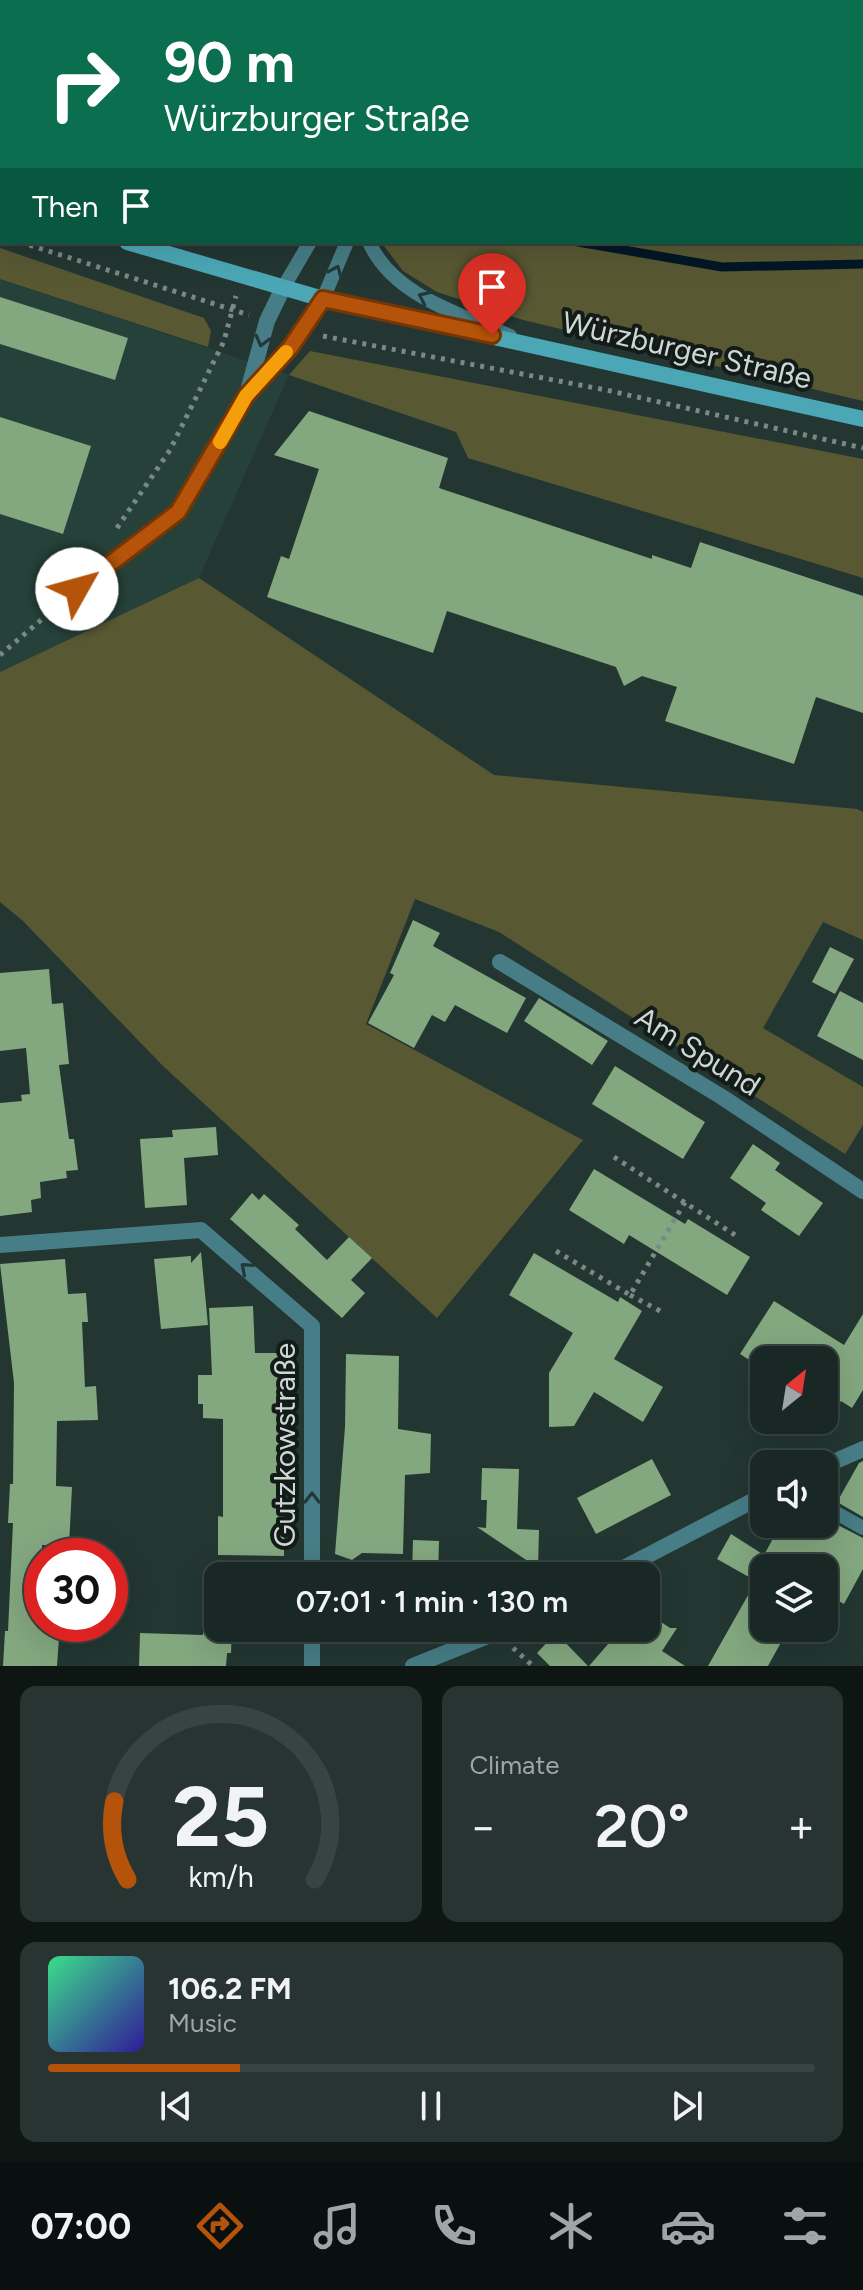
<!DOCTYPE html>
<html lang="en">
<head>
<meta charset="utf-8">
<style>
	:root { --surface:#1a2825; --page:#273432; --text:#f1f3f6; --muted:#9fa6a7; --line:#384442; --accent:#b45309 }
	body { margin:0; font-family:Figtree,sans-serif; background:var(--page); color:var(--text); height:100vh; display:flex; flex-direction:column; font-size:30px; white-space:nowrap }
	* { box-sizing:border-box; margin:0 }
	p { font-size:26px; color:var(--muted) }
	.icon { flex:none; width:44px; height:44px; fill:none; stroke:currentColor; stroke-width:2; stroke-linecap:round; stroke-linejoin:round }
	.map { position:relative; height:1666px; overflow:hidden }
	.panel { display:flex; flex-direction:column; gap:20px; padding:20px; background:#0e1614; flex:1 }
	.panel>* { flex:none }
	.top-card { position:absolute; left:0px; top:0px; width:864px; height:244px; box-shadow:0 8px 32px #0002,0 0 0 2px var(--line); background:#0b6e4f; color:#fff; overflow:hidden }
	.needle { width:52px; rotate:30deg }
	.fabs { position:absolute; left:750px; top:1346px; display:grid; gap:16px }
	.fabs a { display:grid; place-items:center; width:88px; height:88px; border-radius:16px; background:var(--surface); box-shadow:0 8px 32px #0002,0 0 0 2px var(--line); font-size:40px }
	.speed { position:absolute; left:24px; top:1538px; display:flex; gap:16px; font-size:40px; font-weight:700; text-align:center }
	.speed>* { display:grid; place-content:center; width:104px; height:104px; border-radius:50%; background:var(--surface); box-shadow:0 8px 32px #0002,0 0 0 2px var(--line); line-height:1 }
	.speed .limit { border:12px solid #d22; background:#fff; color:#111 }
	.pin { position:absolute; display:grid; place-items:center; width:68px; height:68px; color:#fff; margin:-82px -34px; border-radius:50% 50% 50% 0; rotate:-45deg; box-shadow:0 0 8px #0007 }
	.pin .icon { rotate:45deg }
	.me { position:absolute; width:88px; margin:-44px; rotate:52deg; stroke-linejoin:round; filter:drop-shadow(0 0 6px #0008) }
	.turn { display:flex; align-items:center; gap:28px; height:168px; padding:0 32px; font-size:36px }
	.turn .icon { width:104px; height:104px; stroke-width:2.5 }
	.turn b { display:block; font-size:56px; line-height:68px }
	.then { display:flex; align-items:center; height:76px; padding:0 32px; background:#0003; gap:16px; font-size:30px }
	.big { font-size:60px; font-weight:600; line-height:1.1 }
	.panel .widget { flex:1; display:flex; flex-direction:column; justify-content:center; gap:12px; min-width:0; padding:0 28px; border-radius:16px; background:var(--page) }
	.panel .dial { align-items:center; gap:0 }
	.dial svg { height:208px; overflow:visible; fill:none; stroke:var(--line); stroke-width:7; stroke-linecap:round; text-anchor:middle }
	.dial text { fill:var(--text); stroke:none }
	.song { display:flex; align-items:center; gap:24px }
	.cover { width:96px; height:96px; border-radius:12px; background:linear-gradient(135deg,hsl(150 70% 55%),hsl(250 70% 35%)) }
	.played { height:8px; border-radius:4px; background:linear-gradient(90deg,var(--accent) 25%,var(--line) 25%) }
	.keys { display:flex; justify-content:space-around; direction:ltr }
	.heat { display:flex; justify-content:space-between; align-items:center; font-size:44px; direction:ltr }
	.panel .tiles { flex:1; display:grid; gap:20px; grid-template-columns:1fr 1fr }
	.widget:last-child { grid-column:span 2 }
	.trip { position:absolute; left:204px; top:1562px; width:456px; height:80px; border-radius:16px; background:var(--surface); box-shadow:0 8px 32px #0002,0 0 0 2px var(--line); font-weight:600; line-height:80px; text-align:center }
	.tab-bar { display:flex; height:128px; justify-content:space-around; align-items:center; background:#0a100f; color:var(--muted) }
	.tab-bar .icon { width:56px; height:56px }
	.tab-bar .selected { color:var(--accent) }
	.tab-bar b { font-size:36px; color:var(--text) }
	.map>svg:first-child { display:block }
</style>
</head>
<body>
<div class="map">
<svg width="863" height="1666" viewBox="0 0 863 1666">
	<rect width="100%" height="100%" fill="#233631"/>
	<path fill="#26413a" d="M0,279L289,375L199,578L0,672Z"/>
	<path fill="#585833" d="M863,68V401L523,320L437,292L403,271L381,242H862Z
		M0,248L204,318L211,331L208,347L0,279Z
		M310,351L863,459V578L468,458L456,432L289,375Z
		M199,578L494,775L857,809L863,812V940L823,922L763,1028L863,1087V1125L845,1154L499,932L415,899L366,1024L583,1140L437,1318L163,1066L23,921L0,902V672Z"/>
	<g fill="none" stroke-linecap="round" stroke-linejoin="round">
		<path stroke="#021726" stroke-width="9" d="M65,0L67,2
			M0,135H2
			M578,242L722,267L863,264"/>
	</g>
	<path fill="#83a77f" d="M0,297L128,338L115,380L0,344Z
		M309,411L448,458L439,488L652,559V555L691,568L700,542L863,596V713L816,697L794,764L665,721L677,687L642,676L624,686L616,667L447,611L433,653L267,597L281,556L289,559L319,469L274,455Z
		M0,417L91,446L63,534L0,514Z
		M413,920L440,933L433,946L526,998L507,1033L455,1005L445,1022L432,1015L414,1048L368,1023L394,975L390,973Z
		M830,947L854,959L835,994L812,982Z
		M49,969L52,1004L63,1003L69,1064L59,1065L69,1139H74L78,1170L66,1171L67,1178L40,1182L41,1198L31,1200L32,1212L0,1216V1103L22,1101L21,1095L30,1094L26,1048L0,1051V973Z
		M840,991L863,1003V1060L817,1036Z
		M539,998L608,1041L592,1065L524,1021Z
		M615,1066L705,1122L683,1159L592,1104Z
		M216,1127L218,1155L184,1158L187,1205L145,1208L140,1139L173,1137L172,1130Z
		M753,1144L780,1163L775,1170L823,1203L799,1236L761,1210L766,1203L730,1178Z
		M594,1169L685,1224L688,1219L750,1257L727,1295L629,1235L624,1244L569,1210Z
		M252,1193L259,1200L264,1194L299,1225L295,1229L327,1260L349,1237L372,1258L351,1280L365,1293L342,1318L230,1219Z
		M201,1252L208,1325L161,1329L154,1259L191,1256V1263Z
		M534,1253L618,1302L620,1297L642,1311L614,1359L663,1387L643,1422L594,1392L574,1426L549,1427V1373L573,1333L509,1295Z
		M65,1259L68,1294L86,1293L88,1322H82L85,1387L96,1386L98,1420L57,1421L56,1486L72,1487L69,1546L42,1545V1624H60L57,1666H3L5,1631H8L13,1523H8L10,1484H13L14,1383L0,1264Z
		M774,1301L844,1345L863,1314V1390L852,1408L841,1401L824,1428V1360H764L760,1367L740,1354Z
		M253,1306L255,1353H279V1362L295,1363V1387H283L284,1556L218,1555V1516L223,1517V1419L203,1418V1404H198V1375H212L209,1308Z
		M346,1354L399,1356L398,1429L431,1434L430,1473L405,1475L403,1554L362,1553L352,1560L335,1554L345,1427Z
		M652,1459L671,1495L596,1534L577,1498Z
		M863,1461V1517L837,1502L859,1463Z
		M482,1468L519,1469L517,1529L539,1530L538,1568L477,1527L486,1528L487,1500H481Z
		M828,1520L863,1538V1569L844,1604L824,1593V1568H764V1628H789L768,1666H708L756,1581L717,1559L731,1534L764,1555L781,1524H826Z
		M413,1540L439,1541L438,1576H412Z
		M646,1612L670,1628H677L662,1651L685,1666H589L622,1628H646Z
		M203,1628H232L231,1653H227L226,1666H139L140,1633L203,1635Z
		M556,1633L588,1666H550L537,1653Z"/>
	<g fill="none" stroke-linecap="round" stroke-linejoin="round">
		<path stroke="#7a8985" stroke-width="5" stroke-dasharray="4 6" stroke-linecap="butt" d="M206,0L208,2
			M862,65H863
			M0,236H2
			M20,242L249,315
			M323,336L606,390L863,448
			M117,528L170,450L224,341L236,296
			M0,655L61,603
			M614,1157L735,1235
			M556,1251L630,1295L685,1202
			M630,1295L662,1312
			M513,1648L533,1666"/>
		<path stroke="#477d86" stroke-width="14" d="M369,242C393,296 459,313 510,336
			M283,288L310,242
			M323,299L347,242
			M824,1506L863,1528"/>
		<path stroke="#477d86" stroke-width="16" d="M248,391L267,321L283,288
			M77,589L178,512L246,396L290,348L323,299
			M500,962L722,1097L863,1191
			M0,1245L201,1230L312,1326V1576
			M824,1466L863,1449
			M608,1576L764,1495
			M312,1628V1666
			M413,1666L508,1628"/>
		<path stroke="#4ba7b5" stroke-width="16" d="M0,200H2
			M127,242L323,299L863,419"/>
	</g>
	<defs><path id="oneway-chevron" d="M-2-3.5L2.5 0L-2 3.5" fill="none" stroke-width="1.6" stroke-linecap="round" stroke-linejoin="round" transform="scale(2)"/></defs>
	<g stroke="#23383a">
		<use href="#oneway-chevron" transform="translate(336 271) rotate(-67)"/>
		<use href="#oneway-chevron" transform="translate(424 297) rotate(-155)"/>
		<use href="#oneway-chevron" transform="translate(262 341) rotate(105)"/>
		<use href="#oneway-chevron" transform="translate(246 1268) rotate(-139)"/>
		<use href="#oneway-chevron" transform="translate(312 1498) rotate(-90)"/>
	</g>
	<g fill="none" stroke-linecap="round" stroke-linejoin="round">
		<defs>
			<path id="route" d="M77,589L178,512L246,396L290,348L323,299L492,335"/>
		</defs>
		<use href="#route" stroke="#753606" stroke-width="20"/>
		<use href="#route" stroke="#b45309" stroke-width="14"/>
		<path stroke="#f59e0b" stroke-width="14" d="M220,442L246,396L286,352"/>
	</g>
	<g text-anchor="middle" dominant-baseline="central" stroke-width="8" stroke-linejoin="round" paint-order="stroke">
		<g font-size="30" fill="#cdd8d5" stroke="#131b19">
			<text transform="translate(687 350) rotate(13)">Würzburger Straße</text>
			<text transform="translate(698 1051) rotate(32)">Am Spund</text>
			<text transform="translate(284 1445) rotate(-90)">Gutzkowstraße</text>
		</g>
	</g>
</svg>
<div class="fabs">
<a><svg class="needle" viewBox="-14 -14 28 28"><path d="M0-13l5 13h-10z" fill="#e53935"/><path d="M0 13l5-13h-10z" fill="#9fa6a7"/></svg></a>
<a><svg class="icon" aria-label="sound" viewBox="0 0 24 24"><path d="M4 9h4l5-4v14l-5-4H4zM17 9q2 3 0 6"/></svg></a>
<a><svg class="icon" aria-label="layers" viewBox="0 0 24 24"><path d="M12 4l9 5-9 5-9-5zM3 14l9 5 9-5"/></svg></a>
</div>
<div class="speed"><div class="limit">30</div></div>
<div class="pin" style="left:492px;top:335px;background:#d93025"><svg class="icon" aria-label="arrive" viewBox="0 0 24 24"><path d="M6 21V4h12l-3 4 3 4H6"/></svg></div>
<svg class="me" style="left:77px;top:589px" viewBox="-20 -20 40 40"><circle r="19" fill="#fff"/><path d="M0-13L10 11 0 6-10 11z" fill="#b45309"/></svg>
<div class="trip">07:01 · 1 min · 130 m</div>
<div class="top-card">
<div class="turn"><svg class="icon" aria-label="right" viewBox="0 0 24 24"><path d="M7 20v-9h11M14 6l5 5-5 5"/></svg><div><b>90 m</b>Würzburger Straße</div></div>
<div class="then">Then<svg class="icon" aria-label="arrive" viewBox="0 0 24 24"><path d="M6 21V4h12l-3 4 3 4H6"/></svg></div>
</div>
</div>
<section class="panel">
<div class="tiles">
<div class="widget dial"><svg viewBox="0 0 100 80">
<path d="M14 69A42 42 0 1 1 86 69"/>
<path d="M14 69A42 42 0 0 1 9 39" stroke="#b45309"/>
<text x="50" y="56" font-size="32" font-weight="700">25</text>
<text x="50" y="72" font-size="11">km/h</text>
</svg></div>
<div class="widget"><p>Climate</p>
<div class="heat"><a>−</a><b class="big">20°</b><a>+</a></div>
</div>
<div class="widget">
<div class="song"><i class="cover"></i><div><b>106.2 FM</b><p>Music</p></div></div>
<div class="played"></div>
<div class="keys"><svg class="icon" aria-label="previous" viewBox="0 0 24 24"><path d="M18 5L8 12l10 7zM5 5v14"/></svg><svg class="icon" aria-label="pause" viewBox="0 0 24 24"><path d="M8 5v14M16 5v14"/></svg><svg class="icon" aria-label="next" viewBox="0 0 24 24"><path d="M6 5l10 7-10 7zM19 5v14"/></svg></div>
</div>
</div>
</section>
<nav class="tab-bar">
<b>07:00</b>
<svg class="icon selected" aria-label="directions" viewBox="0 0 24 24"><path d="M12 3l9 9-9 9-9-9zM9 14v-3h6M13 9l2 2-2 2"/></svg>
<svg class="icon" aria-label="music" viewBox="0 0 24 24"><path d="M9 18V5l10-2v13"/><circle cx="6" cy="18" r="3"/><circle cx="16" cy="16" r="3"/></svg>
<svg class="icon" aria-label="phone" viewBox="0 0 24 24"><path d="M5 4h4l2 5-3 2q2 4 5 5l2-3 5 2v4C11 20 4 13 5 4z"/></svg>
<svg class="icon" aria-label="climate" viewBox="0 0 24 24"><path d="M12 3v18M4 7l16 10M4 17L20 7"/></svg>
<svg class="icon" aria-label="car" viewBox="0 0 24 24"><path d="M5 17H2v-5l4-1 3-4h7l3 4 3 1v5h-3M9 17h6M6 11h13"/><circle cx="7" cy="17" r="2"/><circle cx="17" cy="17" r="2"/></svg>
<svg class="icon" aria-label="filters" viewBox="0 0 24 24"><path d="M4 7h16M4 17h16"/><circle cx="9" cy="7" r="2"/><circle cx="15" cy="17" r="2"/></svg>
</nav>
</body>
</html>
